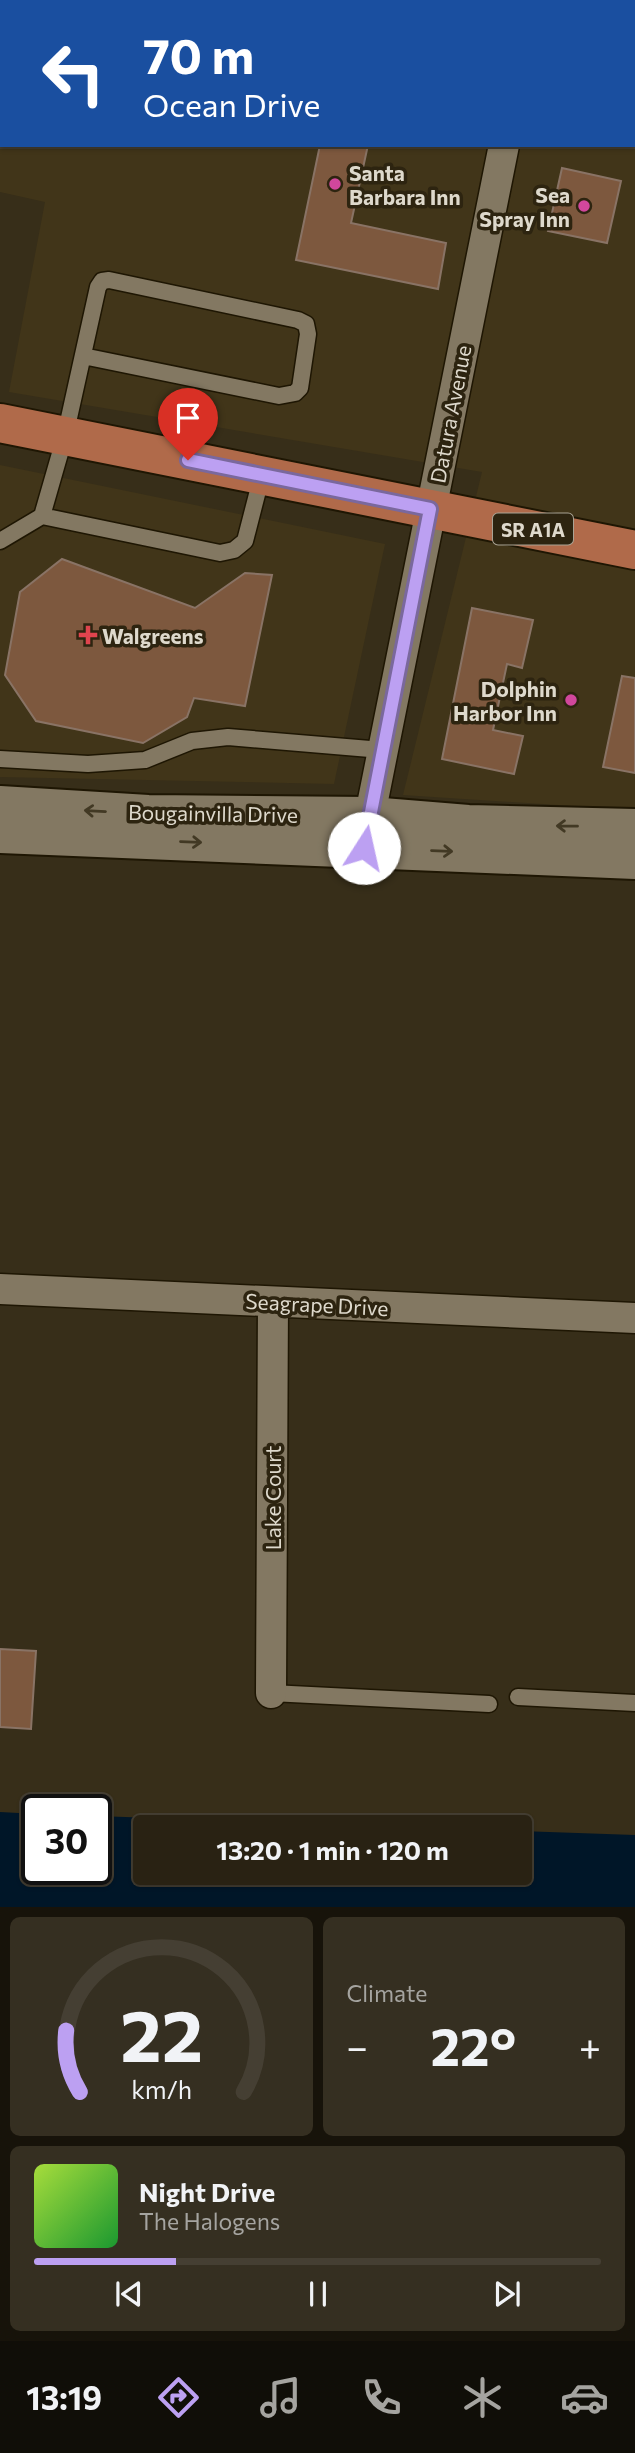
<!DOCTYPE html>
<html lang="en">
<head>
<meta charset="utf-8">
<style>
	:root { --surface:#292213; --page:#352f21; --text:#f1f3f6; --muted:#a5a4a0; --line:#453f33; --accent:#bca0f2 }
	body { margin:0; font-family:Commissioner,sans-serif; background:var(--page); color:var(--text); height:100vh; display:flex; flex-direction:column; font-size:26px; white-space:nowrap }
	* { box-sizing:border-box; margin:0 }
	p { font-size:23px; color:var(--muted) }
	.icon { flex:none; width:38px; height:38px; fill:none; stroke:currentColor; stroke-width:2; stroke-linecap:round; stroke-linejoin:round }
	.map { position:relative; height:1907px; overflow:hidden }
	.side { display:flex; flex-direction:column; gap:10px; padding:10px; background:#17130a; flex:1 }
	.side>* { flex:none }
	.hud { position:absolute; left:0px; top:0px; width:635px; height:147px; box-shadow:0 2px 5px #0004,0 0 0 2px var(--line); background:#1a4fa0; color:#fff; overflow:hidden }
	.speed { position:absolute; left:21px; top:1794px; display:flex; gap:14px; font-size:35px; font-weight:700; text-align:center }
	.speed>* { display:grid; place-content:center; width:91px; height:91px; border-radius:50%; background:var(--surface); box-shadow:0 2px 5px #0004,0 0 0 2px var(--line); line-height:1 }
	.speed .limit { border:4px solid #111; border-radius:10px; background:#fff; color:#111 }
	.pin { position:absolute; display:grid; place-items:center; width:60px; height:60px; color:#fff; margin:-72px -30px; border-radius:50% 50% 50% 0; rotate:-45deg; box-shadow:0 0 7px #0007 }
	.pin .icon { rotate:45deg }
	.me { position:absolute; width:77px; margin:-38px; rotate:10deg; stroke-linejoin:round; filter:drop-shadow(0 0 5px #0008) }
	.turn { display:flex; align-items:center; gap:24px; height:147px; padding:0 28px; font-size:32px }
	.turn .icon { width:91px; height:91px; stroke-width:2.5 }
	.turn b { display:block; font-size:49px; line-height:60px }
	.big { font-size:52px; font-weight:700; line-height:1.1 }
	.side .tile { flex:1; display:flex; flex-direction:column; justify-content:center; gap:10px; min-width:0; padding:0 24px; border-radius:10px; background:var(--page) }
	.side .dial { align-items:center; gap:0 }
	.dial svg { height:182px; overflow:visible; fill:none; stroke:var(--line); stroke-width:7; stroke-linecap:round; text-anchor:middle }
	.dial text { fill:var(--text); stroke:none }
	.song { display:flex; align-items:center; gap:21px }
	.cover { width:84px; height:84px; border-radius:10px; background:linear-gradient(135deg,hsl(80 70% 55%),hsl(130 70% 35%)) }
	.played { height:7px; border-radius:4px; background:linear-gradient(90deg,var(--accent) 25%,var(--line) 25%) }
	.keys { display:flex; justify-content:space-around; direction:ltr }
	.heat { display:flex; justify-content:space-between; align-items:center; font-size:38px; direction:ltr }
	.side .tiles { flex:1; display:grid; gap:10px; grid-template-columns:1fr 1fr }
	.tile:last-child { grid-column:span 2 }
	.trip { position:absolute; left:133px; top:1815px; width:399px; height:70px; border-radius:7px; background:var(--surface); box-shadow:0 2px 5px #0004,0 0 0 2px var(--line); font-weight:700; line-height:70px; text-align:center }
	.tabs { display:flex; height:112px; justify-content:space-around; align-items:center; background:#100e08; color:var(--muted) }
	.tabs .icon { width:49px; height:49px }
	.tabs .active { color:var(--accent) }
	.tabs b { font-size:32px; color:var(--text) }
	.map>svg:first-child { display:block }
</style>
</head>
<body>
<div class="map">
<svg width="635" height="1907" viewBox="0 0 635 1907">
	<rect width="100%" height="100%" fill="#372e19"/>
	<path fill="#413519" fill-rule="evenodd" d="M0,0H635V810L403,795L482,472L9,392L45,202L0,192ZM2,2H634V145H2Z
		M0,465L385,544L334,784L0,777Z"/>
	<path fill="#001628" d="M0,1812L37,1814V1869H96V1816L416,1827H145V1872H520V1831L635,1835V1907H0Z"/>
	<path fill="#7d583e" stroke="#897365" stroke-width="2" d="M320,145H368L351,223L446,243L438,289L296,260Z
		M562,168L621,181L607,243L548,231Z
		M62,559L195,608L245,573L272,575L245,706L194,698L187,717L143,743L36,721L5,675L20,592Z
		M472,608L533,620L522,668L507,664L493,730L523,736L514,774L442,759Z
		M622,676L635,678V773L603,767Z
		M0,1649L36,1651L31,1729L0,1727Z"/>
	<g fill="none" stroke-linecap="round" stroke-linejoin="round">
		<defs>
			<path id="service" d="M42,516L220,553L234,550L245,541L262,475
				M0,541L42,516L65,436L98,287L102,281L109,280L298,320L306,324L308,334L300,388L295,393L279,396L83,356
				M0,759L88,764L145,760L192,741L228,737L382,750
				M271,1693L489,1704
				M518,1697L635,1703"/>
			<path id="minor" d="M77,0L85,2
				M406,0L415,2
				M533,2L534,0
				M634,44H635
				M634,117L635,118
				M366,835L504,145
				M0,1289L635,1318
				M271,1693L273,1302"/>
			<path id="tertiary" d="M0,805L148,814L370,816L468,824L635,828
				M0,834L635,860"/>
			<path id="primary" d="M0,423L635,550"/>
		</defs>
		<use href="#service" stroke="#1e1603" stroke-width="19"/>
		<use href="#minor" stroke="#1e1603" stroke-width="33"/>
		<use href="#tertiary" stroke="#1e1603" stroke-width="42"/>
		<use href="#primary" stroke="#1e1603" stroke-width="42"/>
		<use href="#service" stroke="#837862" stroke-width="16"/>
		<use href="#minor" stroke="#837862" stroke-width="30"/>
		<use href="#tertiary" stroke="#837862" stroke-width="38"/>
		<use href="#primary" stroke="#b06a4a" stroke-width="38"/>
	</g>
	<defs><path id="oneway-shaft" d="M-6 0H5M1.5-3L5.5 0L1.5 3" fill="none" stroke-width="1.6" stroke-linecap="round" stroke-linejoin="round" transform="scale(1.75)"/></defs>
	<g stroke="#423924">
		<use href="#oneway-shaft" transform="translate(95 811) rotate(-177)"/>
		<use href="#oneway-shaft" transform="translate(567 826) rotate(-179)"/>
		<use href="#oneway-shaft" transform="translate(191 842) rotate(2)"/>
		<use href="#oneway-shaft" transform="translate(442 851) rotate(2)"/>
	</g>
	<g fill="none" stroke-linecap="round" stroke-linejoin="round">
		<defs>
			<path id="route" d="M188,460L430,509L364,848"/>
		</defs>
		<use href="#route" stroke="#7a689d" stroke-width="18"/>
		<use href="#route" stroke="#bca0f2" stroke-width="12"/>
	</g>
	<g fill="#d1479c" stroke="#2d2410" stroke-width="2.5">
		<circle cx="335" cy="184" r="7"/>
		<circle cx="584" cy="206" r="7"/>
		<circle cx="571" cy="700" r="7"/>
	</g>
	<path fill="#e0444e" stroke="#2d2410" stroke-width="2.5" d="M84.5 624.5h7v7h7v7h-7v7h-7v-7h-7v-7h7z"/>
	<g text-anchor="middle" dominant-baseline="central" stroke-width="7" stroke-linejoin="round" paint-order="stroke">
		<rect fill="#2d2410" stroke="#a9a394" stroke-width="2" x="493" y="513.5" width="80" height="31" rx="5"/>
		<g font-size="19" font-weight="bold" fill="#ded9cc">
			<text x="533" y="529">SR A1A</text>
		</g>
		<g font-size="21" font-weight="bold" fill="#ded9cc" stroke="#2d2410" text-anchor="start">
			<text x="349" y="172">Santa<tspan x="349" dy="24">Barbara Inn</tspan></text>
			<text x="570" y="194" text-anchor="end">Sea<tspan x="570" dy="24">Spray Inn</tspan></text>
			<text x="102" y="635">Walgreens</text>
			<text x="557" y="688" text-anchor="end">Dolphin<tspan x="557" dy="24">Harbor Inn</tspan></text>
		</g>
		<g font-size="21" fill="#ded9cc" stroke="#2d2410">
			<text transform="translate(450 414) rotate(-79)">Datura Avenue</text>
			<text transform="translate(213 813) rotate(1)">Bougainvilla Drive</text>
			<text transform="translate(317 1304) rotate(3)">Seagrape Drive</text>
			<text transform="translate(272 1498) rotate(-90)">Lake Court</text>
		</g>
	</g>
</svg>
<div class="speed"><div class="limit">30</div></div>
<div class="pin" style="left:188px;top:460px;background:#d93025"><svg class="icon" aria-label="arrive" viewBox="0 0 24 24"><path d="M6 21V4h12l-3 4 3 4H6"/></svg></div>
<svg class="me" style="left:364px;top:848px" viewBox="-20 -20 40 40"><circle r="19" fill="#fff"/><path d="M0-13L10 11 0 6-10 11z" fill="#bca0f2"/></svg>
<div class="trip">13:20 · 1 min · 120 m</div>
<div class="hud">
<div class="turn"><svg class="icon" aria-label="left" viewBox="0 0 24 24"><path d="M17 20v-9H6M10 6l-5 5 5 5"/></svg><div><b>70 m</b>Ocean Drive</div></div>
</div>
</div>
<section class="side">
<div class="tiles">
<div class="tile dial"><svg viewBox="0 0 100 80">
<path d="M14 69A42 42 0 1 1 86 69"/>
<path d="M14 69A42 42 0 0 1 8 42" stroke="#bca0f2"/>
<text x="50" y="56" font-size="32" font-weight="700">22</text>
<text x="50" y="72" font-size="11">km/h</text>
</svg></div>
<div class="tile"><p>Climate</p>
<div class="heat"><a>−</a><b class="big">22°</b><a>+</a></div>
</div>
<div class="tile">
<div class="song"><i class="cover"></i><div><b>Night Drive</b><p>The Halogens</p></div></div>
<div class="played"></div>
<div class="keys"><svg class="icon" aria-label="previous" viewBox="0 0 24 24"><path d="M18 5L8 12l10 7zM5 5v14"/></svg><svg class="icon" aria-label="pause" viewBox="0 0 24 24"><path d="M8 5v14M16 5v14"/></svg><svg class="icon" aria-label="next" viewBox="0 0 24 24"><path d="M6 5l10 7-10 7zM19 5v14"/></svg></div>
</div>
</div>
</section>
<nav class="tabs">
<b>13:19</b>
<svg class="icon active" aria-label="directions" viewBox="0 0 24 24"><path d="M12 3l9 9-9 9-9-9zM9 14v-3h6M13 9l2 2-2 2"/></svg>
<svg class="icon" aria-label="music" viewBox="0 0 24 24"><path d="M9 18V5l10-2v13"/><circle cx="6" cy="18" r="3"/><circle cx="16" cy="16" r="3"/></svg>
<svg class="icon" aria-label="phone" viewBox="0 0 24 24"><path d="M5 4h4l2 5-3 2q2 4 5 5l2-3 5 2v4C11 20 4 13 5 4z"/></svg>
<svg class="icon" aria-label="climate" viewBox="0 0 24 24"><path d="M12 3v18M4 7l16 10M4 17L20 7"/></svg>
<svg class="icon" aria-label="car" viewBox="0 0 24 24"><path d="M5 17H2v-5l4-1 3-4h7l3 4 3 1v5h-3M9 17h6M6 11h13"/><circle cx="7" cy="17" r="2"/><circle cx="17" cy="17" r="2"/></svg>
</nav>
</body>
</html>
